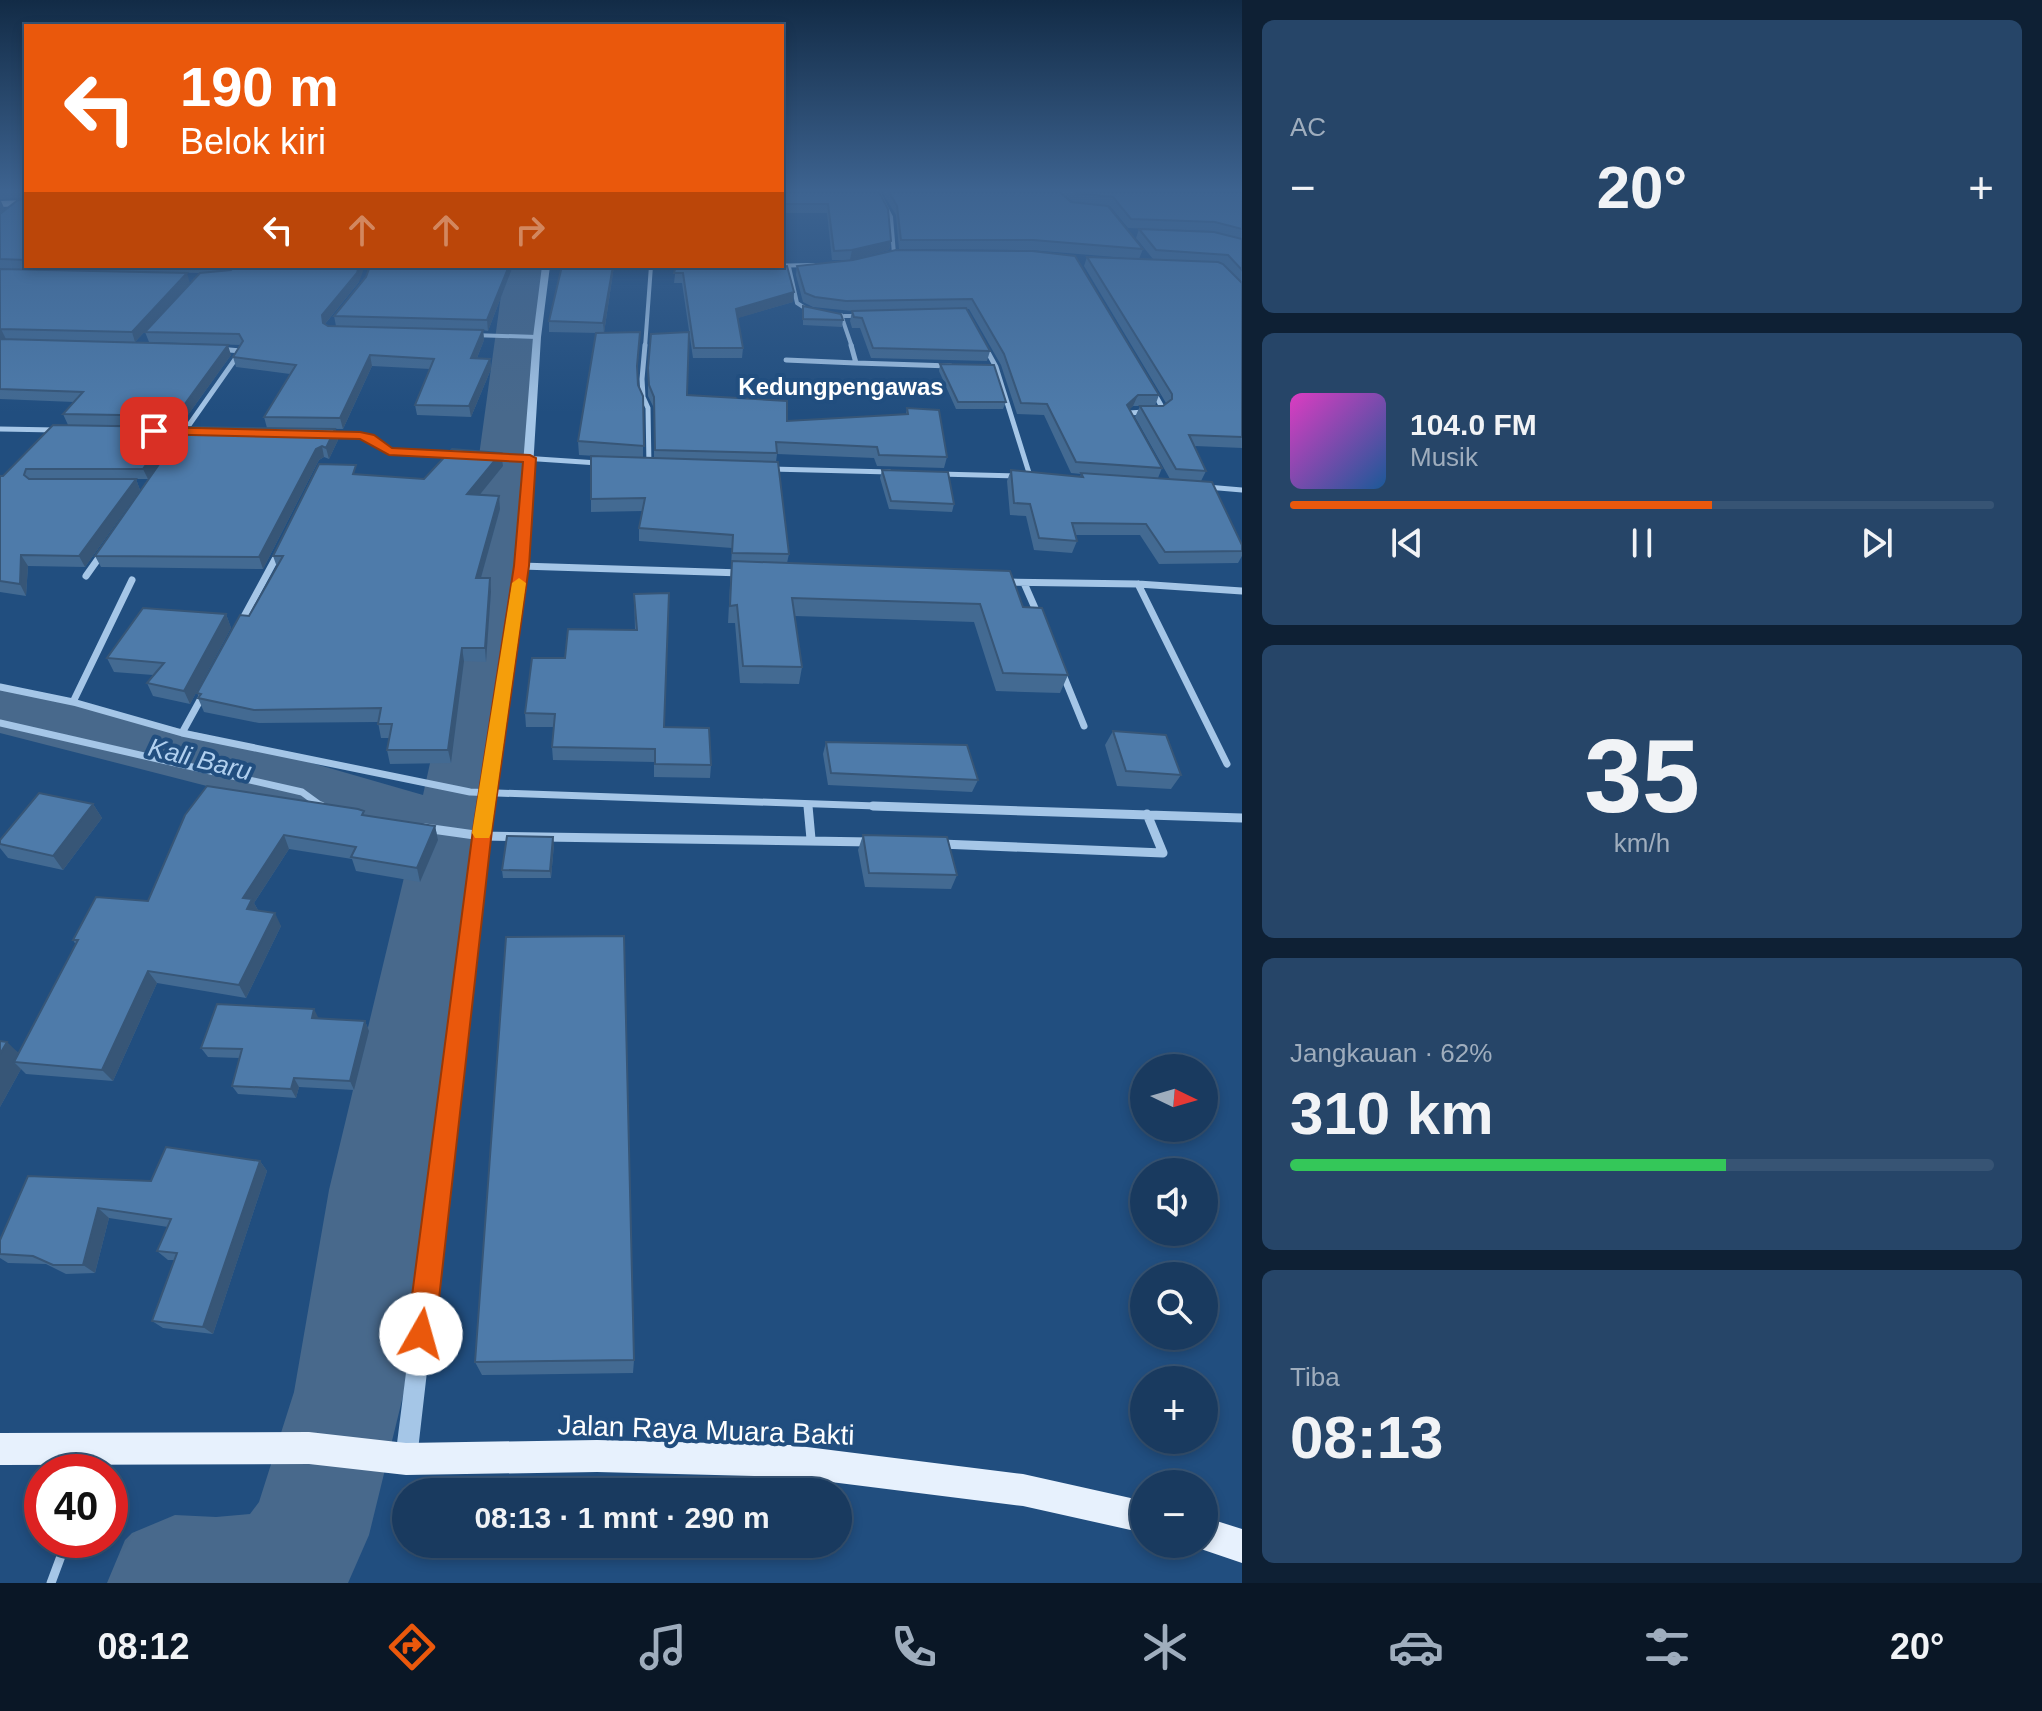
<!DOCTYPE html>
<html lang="id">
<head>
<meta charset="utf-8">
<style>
	:root { --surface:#193a5f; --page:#264568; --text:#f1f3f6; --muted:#9fadbd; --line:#375474; --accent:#ea580c }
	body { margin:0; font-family:Arial,sans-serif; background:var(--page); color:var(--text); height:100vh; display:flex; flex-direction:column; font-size:30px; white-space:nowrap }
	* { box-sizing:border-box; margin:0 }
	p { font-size:26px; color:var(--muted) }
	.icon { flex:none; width:44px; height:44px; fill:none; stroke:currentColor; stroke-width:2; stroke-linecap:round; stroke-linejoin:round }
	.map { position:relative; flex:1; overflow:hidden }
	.drawer { display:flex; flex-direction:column; gap:20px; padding:20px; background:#0e2034; width:800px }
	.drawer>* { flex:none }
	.top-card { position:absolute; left:24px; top:24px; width:760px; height:244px; border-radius:0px; box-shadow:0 4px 12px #0003,0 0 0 2px var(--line); background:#ea580c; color:#fff; overflow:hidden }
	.needle { width:52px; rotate:95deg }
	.controls { position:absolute; left:1130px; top:1054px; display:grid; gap:16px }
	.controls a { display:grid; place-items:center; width:88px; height:88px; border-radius:50%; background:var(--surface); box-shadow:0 4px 12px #0003,0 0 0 2px var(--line); font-size:40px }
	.speed { position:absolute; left:24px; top:1454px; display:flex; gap:16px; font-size:40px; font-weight:700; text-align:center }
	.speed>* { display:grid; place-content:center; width:104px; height:104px; border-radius:50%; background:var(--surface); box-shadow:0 4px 12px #0003,0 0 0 2px var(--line); line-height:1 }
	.speed .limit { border:12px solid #d22; background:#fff; color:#111 }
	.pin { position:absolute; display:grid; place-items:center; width:68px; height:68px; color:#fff; margin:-34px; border-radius:16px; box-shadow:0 4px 12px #0006 }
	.me { position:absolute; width:88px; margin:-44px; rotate:7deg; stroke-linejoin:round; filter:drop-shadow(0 0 6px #0008) }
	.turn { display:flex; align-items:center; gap:28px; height:168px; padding:0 24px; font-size:36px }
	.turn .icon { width:104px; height:104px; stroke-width:2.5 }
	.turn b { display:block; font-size:56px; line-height:68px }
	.lanes { display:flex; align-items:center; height:76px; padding:0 24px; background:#0003; justify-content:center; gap:40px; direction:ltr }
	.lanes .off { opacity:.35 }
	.big { font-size:60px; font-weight:700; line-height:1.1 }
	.drawer .widget { flex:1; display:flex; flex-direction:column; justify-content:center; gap:12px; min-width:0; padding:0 28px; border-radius:12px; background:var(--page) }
	.drawer .dial { align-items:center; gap:0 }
	.dial b { font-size:104px; line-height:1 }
	.song { display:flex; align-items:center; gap:24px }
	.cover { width:96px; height:96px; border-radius:12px; background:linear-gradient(135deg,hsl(310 70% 55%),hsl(210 70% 35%)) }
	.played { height:8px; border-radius:4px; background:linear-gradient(90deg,var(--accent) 60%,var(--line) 60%) }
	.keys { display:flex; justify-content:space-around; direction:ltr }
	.heat { display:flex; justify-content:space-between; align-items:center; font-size:44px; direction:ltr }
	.charge { height:12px; border-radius:6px; background:linear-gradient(90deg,#34c759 62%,var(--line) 0) }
	.trip { position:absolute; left:392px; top:1478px; width:460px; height:80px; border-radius:40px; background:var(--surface); box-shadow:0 4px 12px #0003,0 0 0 2px var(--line); font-weight:700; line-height:80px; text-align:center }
	.tab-bar { display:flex; height:128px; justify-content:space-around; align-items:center; background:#0a1726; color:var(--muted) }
	.tab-bar .icon { width:56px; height:56px }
	.tab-bar .active { color:var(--accent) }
	.tab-bar b { font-size:36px; color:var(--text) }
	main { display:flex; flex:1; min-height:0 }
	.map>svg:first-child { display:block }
</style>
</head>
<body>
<main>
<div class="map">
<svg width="1242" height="1583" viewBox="0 0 1242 1583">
	<rect width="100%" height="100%" fill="#214e7f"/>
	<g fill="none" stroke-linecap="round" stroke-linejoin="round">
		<path fill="#48698c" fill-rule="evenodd" d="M505,266H543L526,507L527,586L476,916L427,1190L404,1392L369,1535L348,1583H107L125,1540L132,1533L175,1515L216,1517L250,1514L259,1502L294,1392L329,1190L413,840L398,844L242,795L0,733V687L246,744L423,795L469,586L472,507Z"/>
		<path stroke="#a5c6e7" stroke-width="9" d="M92,1472L97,1459
			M51,1583L67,1540"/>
		<path stroke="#a5c6e7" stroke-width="4" d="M878,192L891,217L894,254
			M546,266H559
			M761,266L814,265
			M789,267L797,303L811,312
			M841,315L852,347
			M844,316H861
			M472,335L537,337
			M645,347L651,266"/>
		<path stroke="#a5c6e7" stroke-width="5" d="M645,345L642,379L643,397L648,408L649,466
			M851,345L856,363L951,366
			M984,345L996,367L1030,476
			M786,360L856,363
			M1130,420L1129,413L1160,411L1162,407L1153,391
			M0,429L56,430
			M182,435L241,351L218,349
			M325,435L366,436L389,452L454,455
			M492,456L598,463
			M771,469L890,472
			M939,474L1018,476
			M1207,487L1242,490"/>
		<path stroke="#a5c6e7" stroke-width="7" d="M521,566L742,573
			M86,576L103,552
			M1007,582L1138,584L1242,591
			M1024,583L1038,615
			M1138,584L1227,764
			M240,624L279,552
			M1062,672L1084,726
			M0,687L73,702L182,733L470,792L933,808
			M73,702L132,580
			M0,723L302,792L324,808
			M182,733L204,693"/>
		<path stroke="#a5c6e7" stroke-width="9" d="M321,806L326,809
			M808,806L811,839
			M873,806L1242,818
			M425,828L482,836L871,842
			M941,844L1163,853L1147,814"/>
		<path fill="#a5c6e7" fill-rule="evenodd" d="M542,266H550L541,337L527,566L489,830L417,1459L414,1467L406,1470L398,1467L395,1459L475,830L515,566L533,337Z"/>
		<path fill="#e7f1fd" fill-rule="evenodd" d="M26,200V206L0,207V201Z
			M309,1432L406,1443L597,1440L791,1445L1023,1474L1144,1501V1533L1023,1506L791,1477L597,1472L406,1475L309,1464L0,1465V1433Z
			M1204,1517L1242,1529V1563L1192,1546L1204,1544Z"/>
	</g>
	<path fill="#436a92" d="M0,192H26V266H234L229,270L359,282L325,324L328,326H336L334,316L366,277L370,266H513L488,331L483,330L484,340L477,358L490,359L491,369L471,417L417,415L415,405L430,369L372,366L343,429L267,428L264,417L290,374L236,367L233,357L241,345L149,342L145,332L202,273L0,269V214L24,198L0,199Z
		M782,192H879L891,241L889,250L850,260H832L827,213H782Z
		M882,192H1060L1071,202H1073L1061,192H1242V448L1195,446L1206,471L1201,481L1242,545V556L1238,563L1159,564L1140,535H1075L1077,541L1072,553L1034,550L1026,516L1010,515L1007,481L1011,470L1080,477L1081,474L1071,473L1044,415L1017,414L1001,365L969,309H966L990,351L987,361L871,358L860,328H852L850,321L852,311L813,307L803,302L796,275L797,266L853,260L896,250L1159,395L1155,406H1133L1129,409L1162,468L1158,478L1170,479L1135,417L1140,406H1163L1166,403L1084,266L1087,257L1153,259L1136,238L1139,229L1211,231L1128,228L1110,206H1108L1143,249L1139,259L1030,250L899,249L896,215Z
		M562,266H614L604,333L640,332L637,373L638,385L643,396V458H654V408L648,396V368L687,395L787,421L906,414L907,408L947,457L944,468L877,466L874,458L777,454L776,462L789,554L787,563L1023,607L1068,675L1060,693L996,691L974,622L795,616L802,667L799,684L740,683L735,623H728L732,548L639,541V528L643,511L591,512V456H596L579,455L578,441L599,333L549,332V321Z
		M676,266L794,292L793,302L737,318L743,348L742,358H693L682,283H674Z
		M0,269L190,283L135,342L231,355L180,426L68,425L63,414L74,402L0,399Z
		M803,306L843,320L842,327L803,325Z
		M940,364L1006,402L1003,409H956L939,371Z
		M172,427L176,437L148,479H136L140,490L85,567L28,566L26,596L0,592V476Z
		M335,429L338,440L329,459L324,457L319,460L263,569L101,567L95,556Z
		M503,466L479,495L499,496L500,509L481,578L491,592L486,662L464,661L451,763L390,764L387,750L389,738H381L378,722L259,723L204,712L198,698L199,697L197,693L249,616L277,567L273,556L358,474L424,479Z
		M882,470L954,504L952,512L889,509L880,478Z
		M634,594L664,727L711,765L710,778L654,777V762L553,760L552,747L554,727H526L525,713L565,658L635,630Z
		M226,614L231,628L190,704L153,696L147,683L153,675L114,672L107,658Z
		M1113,731L1181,775L1171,789L1117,786L1105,745Z
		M826,742L978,780L972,792L828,785L823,754Z
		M93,804L102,818L63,870L8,858L0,848V840Z
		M185,815H365L435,826L438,840L420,882L356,871L352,859L289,849L254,903L258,910L281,926L246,998L157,983L113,1081L26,1074L21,1069L0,1107V1041L19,1053L76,945L73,940L148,901Z
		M863,835L957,875L951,889L865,887L858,850Z
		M554,844L551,878H503L502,870Z
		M319,1018L365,1021L369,1031L354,1090L299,1087L296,1098L238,1094L232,1086L239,1058L208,1057L201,1048Z
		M260,1161L267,1171L213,1334L163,1328L152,1321L174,1260H168L157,1251L168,1227L109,1218L95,1273L66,1274L46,1264L8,1263L0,1258V1240L151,1181Z
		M634,1360L633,1373L482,1375L475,1362Z"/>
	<path fill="#375677" d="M0,201H1L5,210L0,214Z
		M891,241L889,250L850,260L852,250Z
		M359,266H365L359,282L324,325L322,315Z
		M509,266H513L488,331L487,320Z
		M613,266H614L604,333L603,323Z
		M187,273L190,283L135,342L132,332Z
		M794,292L793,302L735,319L736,309Z
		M1,329L6,339L0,341V330Z
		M483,330L484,340L473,368L471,358Z
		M228,345L231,355L180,426L176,416Z
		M370,355L372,366L343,429L340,418Z
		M490,359L491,369L471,417L469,406Z
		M1138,395L1133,406L1123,416L1127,405Z
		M172,427L176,437L148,479L143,469Z
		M335,429L338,440L329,459L326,448Z
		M322,446L324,457L319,460L263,569L259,557L316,449Z
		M501,453L503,466L469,508L467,494Z
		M136,479L140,490L85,567L79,556Z
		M499,496L500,509L477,592L476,578Z
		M21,555L28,566L26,596L20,584Z
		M490,578L491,592L486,662L485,648Z
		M226,614L231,628L190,704L184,691Z
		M462,648L464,661L451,763L448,750Z
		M93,804L102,818L63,870L53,856Z
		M435,826L438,840L420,882L417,868Z
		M284,835L289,849L254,903L259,912L254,922L243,898Z
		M553,837L554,844L551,878L550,871Z
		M275,913L281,926L246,998L239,985Z
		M148,971L157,983L113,1081L102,1070Z
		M314,1009L319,1019L312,1018Z
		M365,1021L369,1031L354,1090L350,1081Z
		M7,1042L26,1060L14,1062L21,1069L0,1107V1054Z
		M294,1078L299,1087L296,1098L291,1089Z
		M260,1161L267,1171L213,1334L203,1327Z
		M98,1208L109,1218L95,1273L83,1265Z"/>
	<path fill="#4e7baa" stroke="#375677" stroke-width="2" d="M24,192H26V260L0,259V214L18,200L24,199Z
		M782,192H879L888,209L891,241L852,250L834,251L828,204H782Z
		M889,192H1060L1071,202L1108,206L1143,249L1033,240H901L897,206Z
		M1074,192H1242V229L1215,222L1131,219L1113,197L1076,193Z
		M1139,229L1214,232L1242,239V270L1228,255L1156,250Z
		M896,250L1032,251L1075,256L1159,395H1138L1127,405L1162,468L1076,462L1047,404L1021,403L1004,354L972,299L846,301L815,297L805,293L797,266L853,260Z
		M1087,257L1218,262L1223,264L1242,283V437L1189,435L1206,471L1176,469L1140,406H1163L1172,399V394Z
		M234,266H359L357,273L322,315L323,323L328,326L483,330L471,358L490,359L469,406L415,405L434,359L370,355L340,418L264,417L296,365L233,357L243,341L239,334L145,332L200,273L231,270Z
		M370,266H509L487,320L334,316L366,277Z
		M562,266H613L603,323L549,321Z
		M676,266H775V267L787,266L794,292L736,309L743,348H694L683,273H674Z
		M0,269L187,273L132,332L1,329L0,330Z
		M803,306L841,314L843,320L803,319Z
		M966,308L990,351L873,348L862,318L854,317L852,311Z
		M640,332L637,366L638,385L643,396L644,446L578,441L596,333Z
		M689,332L687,395L787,401V421L908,414L907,408L939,410L947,457L879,455L877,447L776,442L777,453L655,450L654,397L649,385L648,368L651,334Z
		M0,338L1,339L228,345L176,416L63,414L83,392L0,389Z
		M940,364L994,365L1006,402H958Z
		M53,425L172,427L143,469H26L24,475L29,479H136L79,556L21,555L20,584L0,581V476H3Z
		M185,427L335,429L326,448L322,446L316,449L259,557L95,556Z
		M452,449L501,453L467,494L499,496L476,578H490L485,648H462L448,750H387L392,724H378L381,708L254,710L198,698L201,694L197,693L240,615L249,616L283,556H273L319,464L356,465L353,474L424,479Z
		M591,456L778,462L789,554L732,553L733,535L639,528L645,498L591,499Z
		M882,470L948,472L954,504L891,501Z
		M1011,470L1083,477L1081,473L1212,482L1242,545V551L1165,552L1146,524L1072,523L1077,541L1039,538L1030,504L1014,503Z
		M732,561L1010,571L1023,607L1042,608L1068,675L1003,673L980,604L792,598L802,667L743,666L737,605L730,606Z
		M669,593L664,727L709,728L711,765L655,764V749L552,747L555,714L525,713L532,658H565L568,629L637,630L634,594Z
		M143,608L226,614L184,691L147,683L164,663L107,658Z
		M1113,731L1166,735L1181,775L1126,771Z
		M826,742L967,745L978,780L831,773Z
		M207,786L358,809L364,811L362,815L435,826L417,868L351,857L356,847L284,835L243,898L252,899L247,909L275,913L239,985L148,971L102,1070L14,1062L78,940H73L96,897L148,901L185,815Z
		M39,793L93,804L53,856L0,844V840Z
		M863,835L947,837L957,875L869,873Z
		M507,836L553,837L550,871L502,870Z
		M624,936L634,1360L475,1362L506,937Z
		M217,1004L314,1009L312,1018L365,1021L350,1081L294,1078L291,1089L232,1086L242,1049L201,1048Z
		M0,1041L7,1042L0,1054Z
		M166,1147L260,1161L203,1327L152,1321L177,1253L157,1251L171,1219L98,1208L83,1265H53L33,1256L0,1254V1240L28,1176L151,1181Z"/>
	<linearGradient id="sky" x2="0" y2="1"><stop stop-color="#122b46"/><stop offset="0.46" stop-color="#3d6390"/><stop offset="1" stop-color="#3d6390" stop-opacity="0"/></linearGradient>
	<rect width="1242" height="413" fill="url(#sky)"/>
	<path fill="#ea580c" stroke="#983908" stroke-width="2" d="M154,427L360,432L374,435L392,448L530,455L536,458L529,566L492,830L435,1334L431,1344L421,1348L411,1344L407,1334L473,830L514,566L523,462L389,455L360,439L149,434V428Z"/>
	<path fill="#f59e0b" d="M519,578L526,583L491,833L489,838H475L472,833L512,583Z"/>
	<g text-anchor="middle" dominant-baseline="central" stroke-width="8" stroke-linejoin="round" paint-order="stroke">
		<g font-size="24" font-weight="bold" fill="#fff" stroke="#214e7f">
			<text x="841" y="386">Kedungpengawas</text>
		</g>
		<g font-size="26" font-style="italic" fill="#b1d0ef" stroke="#214e7f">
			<text transform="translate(200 759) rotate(14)">Kali Baru</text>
		</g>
		<g font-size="28" fill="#fff" stroke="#214e7f">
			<text transform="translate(706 1430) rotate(2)">Jalan Raya Muara Bakti</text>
		</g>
	</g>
</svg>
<div class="controls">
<a><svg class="needle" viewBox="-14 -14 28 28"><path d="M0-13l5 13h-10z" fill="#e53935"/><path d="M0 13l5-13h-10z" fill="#9fadbd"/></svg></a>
<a><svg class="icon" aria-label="sound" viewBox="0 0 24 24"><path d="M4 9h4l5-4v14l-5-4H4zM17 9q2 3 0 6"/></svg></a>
<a><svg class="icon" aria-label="search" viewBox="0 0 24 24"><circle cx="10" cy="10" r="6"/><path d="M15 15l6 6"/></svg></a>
<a>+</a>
<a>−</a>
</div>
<div class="speed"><div class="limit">40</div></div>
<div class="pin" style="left:154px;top:431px;background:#d93025"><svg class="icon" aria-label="arrive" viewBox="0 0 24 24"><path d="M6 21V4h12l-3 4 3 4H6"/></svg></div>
<svg class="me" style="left:421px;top:1334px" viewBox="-20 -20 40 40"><circle r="19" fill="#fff"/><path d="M0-13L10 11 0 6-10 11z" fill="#ea580c"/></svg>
<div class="trip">08:13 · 1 mnt · 290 m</div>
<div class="top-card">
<div class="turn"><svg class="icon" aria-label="left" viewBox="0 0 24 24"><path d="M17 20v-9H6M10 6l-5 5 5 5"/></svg><div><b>190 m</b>Belok kiri</div></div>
<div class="lanes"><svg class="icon" aria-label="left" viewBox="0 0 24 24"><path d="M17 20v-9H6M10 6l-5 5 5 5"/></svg><svg class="icon off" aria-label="ahead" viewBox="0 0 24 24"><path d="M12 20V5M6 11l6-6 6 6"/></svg><svg class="icon off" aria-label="ahead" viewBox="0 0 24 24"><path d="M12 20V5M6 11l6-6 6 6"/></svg><svg class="icon off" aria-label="right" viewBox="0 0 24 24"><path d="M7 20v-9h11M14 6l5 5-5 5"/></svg></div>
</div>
</div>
<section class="drawer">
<div class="widget"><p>AC</p>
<div class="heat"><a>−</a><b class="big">20°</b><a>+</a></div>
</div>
<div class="widget">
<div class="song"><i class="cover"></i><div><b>104.0 FM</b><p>Musik</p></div></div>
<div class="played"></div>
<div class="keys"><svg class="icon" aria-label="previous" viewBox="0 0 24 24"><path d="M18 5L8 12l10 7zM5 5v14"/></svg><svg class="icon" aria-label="pause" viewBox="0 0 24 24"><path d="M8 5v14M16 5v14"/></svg><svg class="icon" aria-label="next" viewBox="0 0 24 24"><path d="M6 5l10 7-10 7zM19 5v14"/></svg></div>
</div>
<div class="widget dial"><b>35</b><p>km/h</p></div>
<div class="widget"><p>Jangkauan · 62%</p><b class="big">310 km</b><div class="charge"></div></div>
<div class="widget"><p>Tiba</p><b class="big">08:13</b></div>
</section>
</main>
<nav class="tab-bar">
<b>08:12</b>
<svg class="icon active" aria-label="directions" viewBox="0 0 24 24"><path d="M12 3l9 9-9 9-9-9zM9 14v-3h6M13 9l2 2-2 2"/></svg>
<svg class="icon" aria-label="music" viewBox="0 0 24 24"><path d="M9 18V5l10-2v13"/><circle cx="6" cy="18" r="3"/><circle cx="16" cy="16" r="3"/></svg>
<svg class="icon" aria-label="phone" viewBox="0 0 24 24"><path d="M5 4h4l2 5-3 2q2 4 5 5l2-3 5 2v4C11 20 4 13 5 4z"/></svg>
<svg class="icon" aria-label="climate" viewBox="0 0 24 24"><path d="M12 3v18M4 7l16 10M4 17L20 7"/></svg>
<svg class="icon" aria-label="car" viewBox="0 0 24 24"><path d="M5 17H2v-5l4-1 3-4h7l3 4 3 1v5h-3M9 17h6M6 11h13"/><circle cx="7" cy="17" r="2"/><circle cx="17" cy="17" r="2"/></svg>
<svg class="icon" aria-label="filters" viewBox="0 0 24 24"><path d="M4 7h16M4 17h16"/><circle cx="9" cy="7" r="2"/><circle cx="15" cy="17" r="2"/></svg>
<b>20°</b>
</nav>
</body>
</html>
